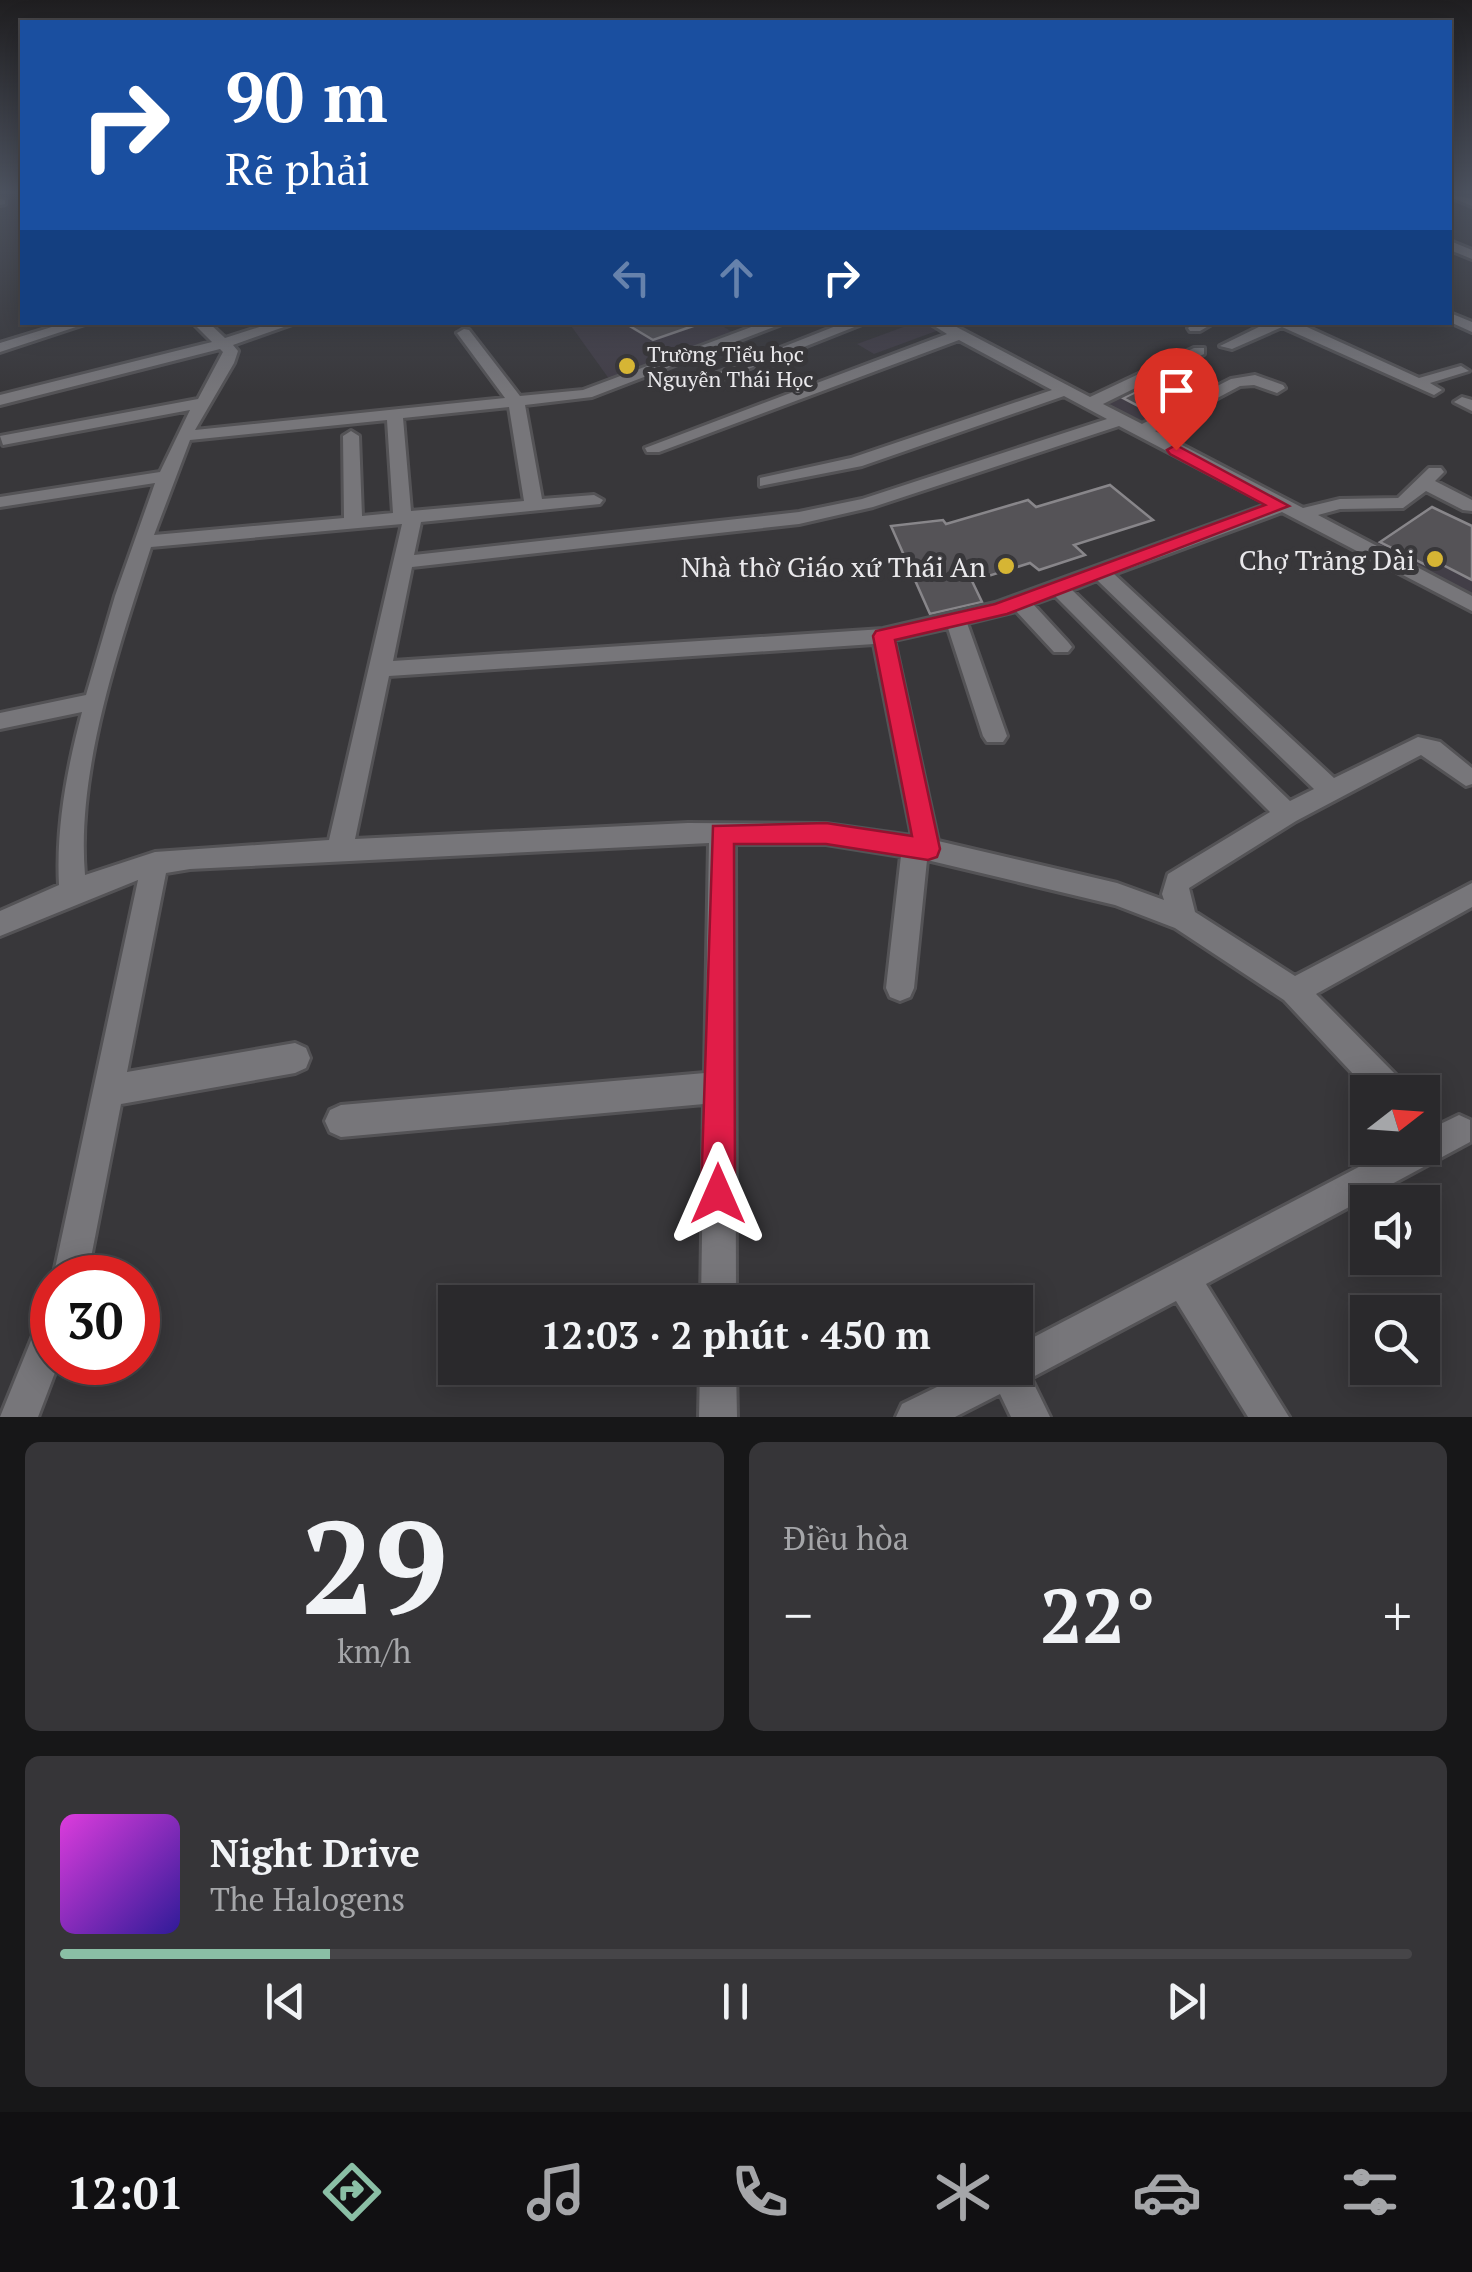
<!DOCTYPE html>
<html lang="vi">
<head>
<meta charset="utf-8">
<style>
	:root { --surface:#2a292c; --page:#363538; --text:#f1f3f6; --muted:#a5a6a9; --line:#464548; --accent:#8abfa5 }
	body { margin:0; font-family:"PT Serif",serif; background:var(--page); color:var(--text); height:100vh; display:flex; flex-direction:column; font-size:38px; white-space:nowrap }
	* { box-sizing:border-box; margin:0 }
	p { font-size:32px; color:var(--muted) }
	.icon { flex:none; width:55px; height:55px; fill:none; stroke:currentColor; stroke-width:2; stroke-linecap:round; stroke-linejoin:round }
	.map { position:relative; height:1417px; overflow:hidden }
	.drawer { display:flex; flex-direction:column; gap:25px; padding:25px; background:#171718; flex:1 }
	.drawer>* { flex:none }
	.hud { position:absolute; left:20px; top:20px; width:1432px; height:305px; border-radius:0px; box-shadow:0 5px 25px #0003,0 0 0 2px var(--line); background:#1a4fa0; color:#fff; overflow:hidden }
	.needle { width:65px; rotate:73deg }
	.tools { position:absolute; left:1350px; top:1075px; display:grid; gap:20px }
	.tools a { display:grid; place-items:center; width:90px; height:90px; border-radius:0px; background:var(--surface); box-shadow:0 5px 25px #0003,0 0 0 2px var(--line); font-size:50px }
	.speed { position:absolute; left:30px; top:1255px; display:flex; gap:20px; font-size:50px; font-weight:700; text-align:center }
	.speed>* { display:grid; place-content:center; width:130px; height:130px; border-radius:50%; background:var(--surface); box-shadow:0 5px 25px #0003,0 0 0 2px var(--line); line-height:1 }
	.speed .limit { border:15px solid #d22; background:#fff; color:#111 }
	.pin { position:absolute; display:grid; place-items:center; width:85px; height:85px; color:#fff; margin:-102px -42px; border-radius:50% 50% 50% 0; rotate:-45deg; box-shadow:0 0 10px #0007 }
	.pin .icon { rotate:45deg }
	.me { position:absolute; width:110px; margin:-55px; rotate:0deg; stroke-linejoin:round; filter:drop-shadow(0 0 8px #0008) }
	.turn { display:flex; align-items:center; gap:35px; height:210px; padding:0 40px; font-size:45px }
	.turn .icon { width:130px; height:130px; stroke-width:2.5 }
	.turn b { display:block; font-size:70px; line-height:85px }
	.lanes { display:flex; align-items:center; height:95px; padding:0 40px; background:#0003; justify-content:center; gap:50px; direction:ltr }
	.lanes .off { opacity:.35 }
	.big { font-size:75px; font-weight:800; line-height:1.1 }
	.drawer .widget { flex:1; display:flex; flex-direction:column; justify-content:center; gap:15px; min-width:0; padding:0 35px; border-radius:15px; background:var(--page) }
	.drawer .dial { align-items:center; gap:0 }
	.dial b { font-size:130px; line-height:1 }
	.song { display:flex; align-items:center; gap:30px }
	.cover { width:120px; height:120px; border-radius:15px; background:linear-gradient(135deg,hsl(300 70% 55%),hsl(250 70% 35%)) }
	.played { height:10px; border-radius:5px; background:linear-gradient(90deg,var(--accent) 20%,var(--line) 20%) }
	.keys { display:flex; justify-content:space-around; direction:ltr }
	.heat { display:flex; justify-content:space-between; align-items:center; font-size:55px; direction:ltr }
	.drawer .tiles { flex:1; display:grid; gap:25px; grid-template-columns:1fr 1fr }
	.widget:last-child { grid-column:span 2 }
	.trip { position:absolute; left:438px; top:1285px; width:595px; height:100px; border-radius:0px; background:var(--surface); box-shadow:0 5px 25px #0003,0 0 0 2px var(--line); font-weight:800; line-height:100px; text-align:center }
	.tab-bar { display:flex; height:160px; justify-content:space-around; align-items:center; background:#111012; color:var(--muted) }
	.tab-bar .icon { width:70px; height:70px }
	.tab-bar .selected { color:var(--accent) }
	.tab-bar b { font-size:45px; color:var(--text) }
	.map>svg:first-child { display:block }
</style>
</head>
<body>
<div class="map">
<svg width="1472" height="1417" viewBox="0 0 1472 1417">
	<rect width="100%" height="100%" fill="#38373a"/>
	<path fill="#423e47" d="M917,322L939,330L874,354L857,344Z
		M569,323H733L724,327L737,335L612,383Z
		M1143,382L1189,405L1144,427L1098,403Z
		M1432,507L1472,526V597L1373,547Z"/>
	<path fill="#555357" stroke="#88868a" stroke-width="2.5" d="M623,322H696V325L653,340Z
		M1150,385L1175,398L1148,411L1123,398Z
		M1110,485L1153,520L1074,545L1085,555L1039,570L1030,563L972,581L982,602L930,614L891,526L943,520L946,524L1028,500L1036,507Z
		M1432,507L1472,526V580L1435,561L1428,566L1380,542Z"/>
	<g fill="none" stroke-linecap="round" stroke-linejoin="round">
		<defs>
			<path id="minor" d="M1450,194L1472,199V206L1450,197Z
				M0,199L5,200V204L0,205Z
				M1450,241L1472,250V259L1450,250Z
				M1450,313L1472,322V332L1450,322Z
				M68,322H91L0,352V343Z
				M192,322H208L225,338L275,322H298L233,345L238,351L234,363L195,430L505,398L457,333L464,329L469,330L520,396L583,390L765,322H787L592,397L525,405L542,499L594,495L603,500L600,504L421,522L414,555L799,512L862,499L1107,419L1064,396L862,466L760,486V478L851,458L1052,390L959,340L659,452H647L645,448L947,334L928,322H947L1090,397L1194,348H1204V354L1103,404L1142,424L1231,379L1255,375L1283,385L1285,388L1277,393L1254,385L1240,386L1155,431L1303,508L1340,499L1398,498L1429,468H1441L1444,472L1435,481L1472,500V511L1463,510L1426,491L1403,508L1340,509L1318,515L1472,596V611L1282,512L1114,574L1334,778L1418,737L1440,742L1472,768V784L1466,786L1421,755L1296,821L1189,888L1195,912L1295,976L1472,883V907L1316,994L1402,1081L1406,1092H1370L1284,1000L1175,928L1115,905L927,860L914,988L910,997L900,1001L890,997L886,988L901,856L826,844H735L736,1302H701L704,1104L341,1137L330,1132L325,1121L330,1110L341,1105L705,1073L709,843L190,869L166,873L127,1072L295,1043L306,1048L310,1058L306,1068L295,1073L121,1104L87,1278H53L138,880L0,936V911L59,885C56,827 67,769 82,712L0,729V713L86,695L115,596L155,483L0,507V497L160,472L190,410L3,445L0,436L198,399L223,352L220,349L0,405V395L212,342ZM509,407L524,501L411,511L403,418ZM387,420L393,513L362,516L359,436L351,431L343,436L344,518L154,535L190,440ZM1119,426L1268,504L995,603L883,629L393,661L412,567L799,524L873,507ZM402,524L329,840L155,852L85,875C76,770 119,647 151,547ZM1097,580L1314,789L1290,801L1072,590ZM1055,596L1270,812L1168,874L1162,894L1164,900L1117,883L938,841L894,640L948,628L983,736L987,742H1003L1007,736L967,623L1016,611L1054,652H1068L1072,647L1068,642L1033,604ZM874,644L912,836L826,824L688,823L355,839L389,676Z
				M846,322H867L720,380L707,377Z
				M1195,322H1215L1200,331H1190L1188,328Z
				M1269,322H1296L1419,378L1461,366L1469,371L1430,383L1442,390L1434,395L1282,327L1232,349L1220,346Z
				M1462,397L1472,400V411L1454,402Z
				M1459,1115L1470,1120V1142L1206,1284L1289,1417H1248L1176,1301L1031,1378L1050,1417H1011L1000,1394L955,1417H896L902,1404L976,1368H1015V1347L1395,1148H1422V1133Z
				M52,1316V1362H59L38,1417H0L39,1321Z
				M700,1368H736L737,1417H699Z"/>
		</defs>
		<use href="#minor" stroke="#545356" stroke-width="6"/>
		<use href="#minor" fill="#77767a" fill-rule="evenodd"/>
	</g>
	<linearGradient id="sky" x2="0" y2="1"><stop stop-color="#1f1e20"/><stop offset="0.49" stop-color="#4d5360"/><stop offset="1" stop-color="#4d5360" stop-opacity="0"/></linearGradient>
	<rect width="1472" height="393" fill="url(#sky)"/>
	<path fill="#e11d48" stroke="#92132f" stroke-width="2.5" d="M1176,445L1289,506L1007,614L895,640L940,849L937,857L928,860L826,844H734L735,1194L730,1206L718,1211L706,1206L701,1194L713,826L826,823L912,836L873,636L876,631L995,604L1265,505L1170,454L1167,450Z"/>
	<g fill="#d6b534" stroke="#38373a" stroke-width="4">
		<circle cx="627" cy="366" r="10"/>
		<circle cx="1435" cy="559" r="10"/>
		<circle cx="1006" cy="566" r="10"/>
	</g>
	<g text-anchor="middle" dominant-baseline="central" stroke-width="10" stroke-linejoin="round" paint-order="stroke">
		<g font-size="22" fill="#e9e8eb" stroke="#38373a" text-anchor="start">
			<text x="647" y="353">Trường Tiểu học<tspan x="647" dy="25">Nguyễn Thái Học</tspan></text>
		</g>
		<g font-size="28" fill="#e9e8eb" stroke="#38373a" text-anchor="end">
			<text x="1415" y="559">Chợ Trảng Dài</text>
			<text x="986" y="566">Nhà thờ Giáo xứ Thái An</text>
		</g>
	</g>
</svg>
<div class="tools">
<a><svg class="needle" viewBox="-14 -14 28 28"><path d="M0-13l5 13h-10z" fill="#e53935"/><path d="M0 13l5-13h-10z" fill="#a5a6a9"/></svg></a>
<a><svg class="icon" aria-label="sound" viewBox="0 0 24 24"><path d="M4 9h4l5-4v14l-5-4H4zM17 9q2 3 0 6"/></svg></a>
<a><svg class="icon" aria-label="search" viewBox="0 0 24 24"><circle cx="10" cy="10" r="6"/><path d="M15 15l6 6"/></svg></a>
</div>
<div class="speed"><div class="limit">30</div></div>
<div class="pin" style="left:1176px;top:450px;background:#d93025"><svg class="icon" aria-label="arrive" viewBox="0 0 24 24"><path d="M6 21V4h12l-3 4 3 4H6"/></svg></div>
<svg class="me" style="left:718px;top:1194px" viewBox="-20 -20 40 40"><path d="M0-17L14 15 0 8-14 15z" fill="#e11d48" stroke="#fff" stroke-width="4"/></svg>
<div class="trip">12:03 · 2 phút · 450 m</div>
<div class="hud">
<div class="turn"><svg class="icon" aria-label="right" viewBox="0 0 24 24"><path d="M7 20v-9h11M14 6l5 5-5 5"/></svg><div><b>90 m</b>Rẽ phải</div></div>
<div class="lanes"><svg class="icon off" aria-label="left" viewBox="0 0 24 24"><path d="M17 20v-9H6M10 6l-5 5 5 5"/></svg><svg class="icon off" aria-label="ahead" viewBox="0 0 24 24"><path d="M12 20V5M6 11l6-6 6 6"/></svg><svg class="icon" aria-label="right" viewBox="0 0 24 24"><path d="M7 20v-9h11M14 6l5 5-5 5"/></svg></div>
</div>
</div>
<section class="drawer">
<div class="tiles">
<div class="widget dial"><b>29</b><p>km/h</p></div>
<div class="widget"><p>Điều hòa</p>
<div class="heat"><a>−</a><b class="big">22°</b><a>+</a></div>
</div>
<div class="widget">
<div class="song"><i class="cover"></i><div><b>Night Drive</b><p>The Halogens</p></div></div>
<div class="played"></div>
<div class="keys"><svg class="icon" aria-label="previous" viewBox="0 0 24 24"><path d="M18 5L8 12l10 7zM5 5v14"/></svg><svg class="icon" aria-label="pause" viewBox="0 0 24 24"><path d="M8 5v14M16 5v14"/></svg><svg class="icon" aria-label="next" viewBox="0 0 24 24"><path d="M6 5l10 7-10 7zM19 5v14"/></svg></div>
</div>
</div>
</section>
<nav class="tab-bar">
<b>12:01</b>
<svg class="icon selected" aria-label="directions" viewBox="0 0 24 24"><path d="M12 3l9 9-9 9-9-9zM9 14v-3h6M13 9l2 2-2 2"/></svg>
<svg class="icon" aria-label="music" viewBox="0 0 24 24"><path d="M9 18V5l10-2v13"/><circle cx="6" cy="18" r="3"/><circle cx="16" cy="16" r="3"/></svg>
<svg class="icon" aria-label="phone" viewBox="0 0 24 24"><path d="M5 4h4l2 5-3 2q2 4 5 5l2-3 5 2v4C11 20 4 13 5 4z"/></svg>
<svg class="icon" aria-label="climate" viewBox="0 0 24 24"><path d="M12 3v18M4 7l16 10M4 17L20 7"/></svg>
<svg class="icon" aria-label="car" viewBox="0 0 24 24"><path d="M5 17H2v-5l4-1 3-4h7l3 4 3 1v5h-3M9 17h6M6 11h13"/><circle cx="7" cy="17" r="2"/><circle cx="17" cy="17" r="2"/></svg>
<svg class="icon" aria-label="filters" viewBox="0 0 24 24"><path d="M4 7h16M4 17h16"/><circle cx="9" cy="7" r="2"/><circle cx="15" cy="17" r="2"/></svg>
</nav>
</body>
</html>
